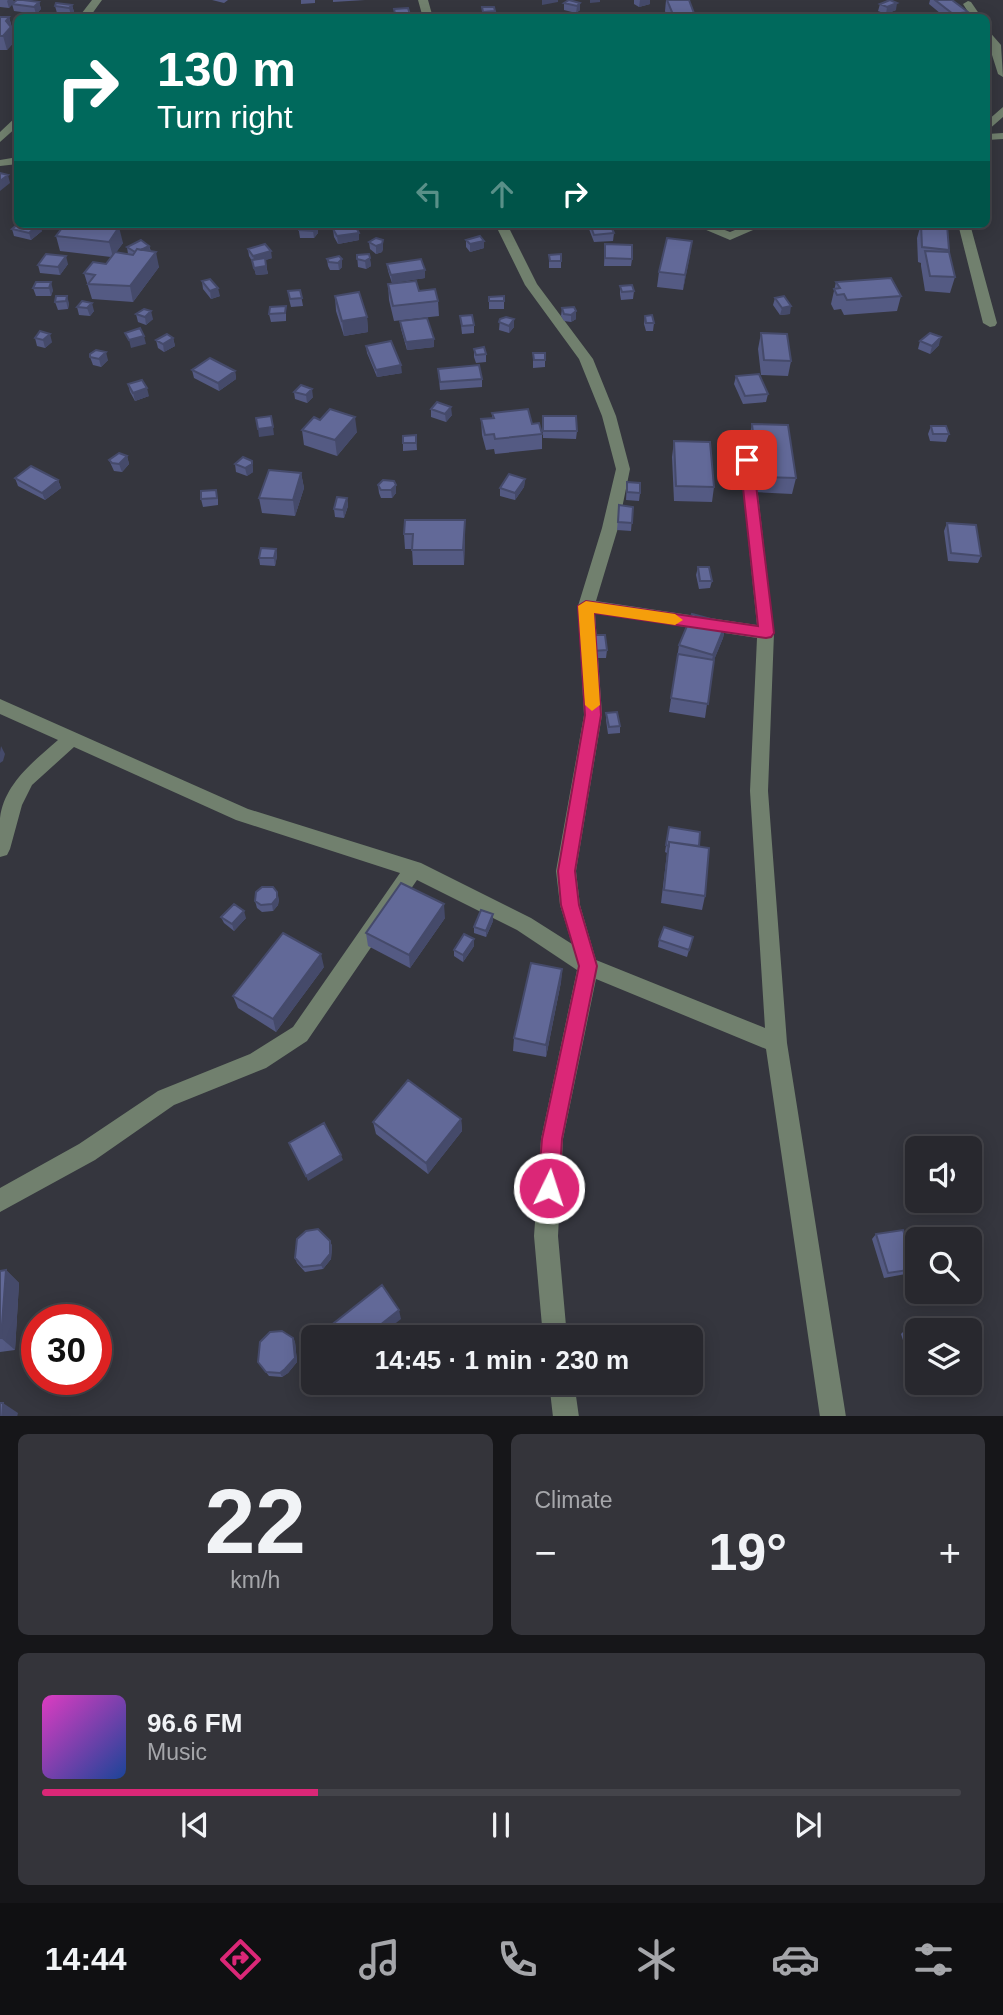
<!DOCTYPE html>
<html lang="en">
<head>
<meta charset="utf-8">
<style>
	:root { --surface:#28282e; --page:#34343a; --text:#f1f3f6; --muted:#a5a6aa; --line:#44444a; --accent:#db2777 }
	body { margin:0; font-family:Arial,sans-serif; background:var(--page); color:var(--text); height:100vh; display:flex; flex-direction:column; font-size:26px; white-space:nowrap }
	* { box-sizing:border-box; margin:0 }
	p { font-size:23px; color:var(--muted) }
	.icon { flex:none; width:38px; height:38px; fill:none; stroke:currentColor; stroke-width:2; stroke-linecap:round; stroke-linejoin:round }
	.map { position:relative; height:1416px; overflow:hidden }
	.details { display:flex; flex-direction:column; gap:18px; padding:18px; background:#161619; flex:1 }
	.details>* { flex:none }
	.top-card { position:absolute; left:14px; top:14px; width:976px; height:214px; border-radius:10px; box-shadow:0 4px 18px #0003,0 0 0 2px var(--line); background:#00695c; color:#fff; overflow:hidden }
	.fabs { position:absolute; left:905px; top:1136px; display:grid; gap:14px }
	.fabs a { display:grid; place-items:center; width:77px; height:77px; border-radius:10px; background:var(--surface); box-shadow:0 4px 18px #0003,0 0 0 2px var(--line); font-size:35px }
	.speed { position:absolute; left:21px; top:1304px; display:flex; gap:14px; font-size:35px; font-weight:700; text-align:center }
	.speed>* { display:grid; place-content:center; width:91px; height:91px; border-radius:50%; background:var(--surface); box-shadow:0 4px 18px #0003,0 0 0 2px var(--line); line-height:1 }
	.speed .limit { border:10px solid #d22; background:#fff; color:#111 }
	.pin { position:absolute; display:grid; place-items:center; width:60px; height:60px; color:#fff; margin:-30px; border-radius:14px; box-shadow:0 4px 10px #0006 }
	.me { position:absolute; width:77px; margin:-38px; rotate:4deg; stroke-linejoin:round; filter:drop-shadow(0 0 5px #0008) }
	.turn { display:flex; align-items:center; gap:24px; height:147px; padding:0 28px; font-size:32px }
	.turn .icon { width:91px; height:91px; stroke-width:2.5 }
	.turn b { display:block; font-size:49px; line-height:60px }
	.lanes { display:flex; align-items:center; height:66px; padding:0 28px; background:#0003; justify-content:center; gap:35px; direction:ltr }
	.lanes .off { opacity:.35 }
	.big { font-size:52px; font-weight:700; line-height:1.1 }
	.details .widget { flex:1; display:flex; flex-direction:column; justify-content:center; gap:10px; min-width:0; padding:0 24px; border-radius:10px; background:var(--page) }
	.details .dial { align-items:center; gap:0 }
	.dial b { font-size:91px; line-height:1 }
	.song { display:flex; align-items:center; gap:21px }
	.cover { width:84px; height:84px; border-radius:10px; background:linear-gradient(135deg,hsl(310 70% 55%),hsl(220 70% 35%)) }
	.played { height:7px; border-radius:4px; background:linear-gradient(90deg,var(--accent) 30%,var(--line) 30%) }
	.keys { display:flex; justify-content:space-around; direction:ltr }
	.heat { display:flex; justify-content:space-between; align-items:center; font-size:38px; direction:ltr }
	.details .tiles { flex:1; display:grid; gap:18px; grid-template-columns:1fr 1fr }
	.widget:last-child { grid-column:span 2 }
	.trip { position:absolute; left:301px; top:1325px; width:402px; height:70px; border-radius:10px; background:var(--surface); box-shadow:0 4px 18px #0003,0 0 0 2px var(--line); font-weight:700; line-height:70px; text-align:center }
	.dock { display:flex; height:112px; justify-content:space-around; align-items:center; background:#101012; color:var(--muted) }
	.dock .icon { width:49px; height:49px }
	.dock .on { color:var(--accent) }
	.dock b { font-size:32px; color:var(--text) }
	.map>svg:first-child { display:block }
</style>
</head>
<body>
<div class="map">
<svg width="1003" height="1417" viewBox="0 0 1003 1417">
	<rect width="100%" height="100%" fill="#35363e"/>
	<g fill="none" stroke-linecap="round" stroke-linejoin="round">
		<path fill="#71806e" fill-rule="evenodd" d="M92,0H102L89,18H78Z
			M418,0H428L433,18H423Z
			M968,1L971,2L982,18H972L963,4Z
			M987,29L1001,45L1003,77L998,74L987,39Z
			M1003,107V117L987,131V121Z
			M18,115V126L0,142V132Z
			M1003,133V139L987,140V134Z
			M18,157V164L0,166V160Z
			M495,224H507L537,284L593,359L616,416L630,469L618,528L596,601L757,625L740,460L747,455L754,460L774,633L768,791L787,1043L846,1417H820L766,1049L596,979L563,1139L558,1236L567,1337H543L534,1236L541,1139L577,970L517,930L417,880L307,1041L266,1068L174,1105L95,1160L0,1212V1188L79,1144L158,1091L250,1054L293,1027L400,873L236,820L74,747L32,785L22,805L10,849L7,855L0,857C0,844 0,831 0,818C4,784 34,761 58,740L0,714V699L248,809L421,863L531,918L572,944L560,905L556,871L584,715L578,606L602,528L616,469L602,416L579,359L525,285ZM595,613L757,638L750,791L765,1028L596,960L580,905L576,871L602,715Z
			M692,224H709L730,232L750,224H767L730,240Z
			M958,224H970L997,323L995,326L990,327L983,323Z
			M549,1382H574L579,1417H553Z"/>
	</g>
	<path fill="#545a83" d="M0,0H13L14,3L39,2L41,9L36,14L14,11L12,4L9,8L0,7Z
		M212,0H228L224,3Z
		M301,0H315V3L301,4Z
		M333,0H365L333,2Z
		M634,0H650V4L639,7L634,4Z
		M666,0H689L695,18H667L665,11Z
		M930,0H952L966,18H946L929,4Z
		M564,3H580V10L576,13L564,10Z
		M880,4L896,10L886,14L878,11Z
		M72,5L74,12L71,15L57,13L55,6Z
		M482,7L495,11V18H483Z
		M0,17H9L13,31L12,32L15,41L7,50H0Z
		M520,224H535V226L521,228Z
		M587,224H610L614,233L613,241L594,242Z
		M921,224L949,250L948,252L955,277L950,293L925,291L921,266V263L918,262L917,238Z
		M102,225L123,243L116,252L128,254L127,247L149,246L151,251L159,267L133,302L92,299L84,273L106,264L111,257L60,251L56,236Z
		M298,225L317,226L318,233L314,238H300Z
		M12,229L42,231L31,240L14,236Z
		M333,229L359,233V240L338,244L334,237Z
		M466,240L484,241V248L470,252L466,247Z
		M692,241L683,290L657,287L659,272Z
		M369,242L383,248L382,252L376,254L370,249Z
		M605,244L632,259L631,266H604Z
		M248,249L272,258L265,260L268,274L256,275L252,261L249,256Z
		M369,254L371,266L366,269L358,267L357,255Z
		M549,255L561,261V268H549Z
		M327,259H342V267L339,270H330L328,266Z
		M68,264L60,275L40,273L38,265Z
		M387,264L425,278L392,283L388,271Z
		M202,281L220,296L211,299L203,289Z
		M36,282L53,290L51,296H36L33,288Z
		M836,282L901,296L897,311L844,315L841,309L834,310L831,304Z
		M388,284L419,291L438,301L439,316L394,321L389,300Z
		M620,286L634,291L633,299L621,300L620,294Z
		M300,290L303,306L291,307L289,299Z
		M56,296L69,303L68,309L58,310L55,302Z
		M335,296L367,317L368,332L344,336L336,311Z
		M504,296V309H489V297Z
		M775,298L790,314L780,315L773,305Z
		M82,301L94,311L90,316L79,315L77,307Z
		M286,306V321L271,322L269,314L270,307Z
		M574,307L576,319L571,322L564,321L561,316L562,308Z
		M136,314L153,319L146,325L138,322Z
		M460,316L474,325V333L462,334Z
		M645,316L654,323L653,331H646L644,324Z
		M500,319L514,327L509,333L499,330Z
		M400,321L434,347L407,350L401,329Z
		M761,333L791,361L788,376L761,375L758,349Z
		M35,338L52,342L45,348L37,346Z
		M173,338L175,346L164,352L158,348L156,340Z
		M920,341L939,345L930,354L918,349Z
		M366,346L402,373L377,377L367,353Z
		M474,349L486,354V362L476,363L474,357Z
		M533,353L545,360V367L533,368Z
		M90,357L108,360L101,367L93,365Z
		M438,369L482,379V387L440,390Z
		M192,370L235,371L236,379L219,391L194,378Z
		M736,376L768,394L766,402L743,404L734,384Z
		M128,384L149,396L135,401L130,392Z
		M294,392L313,397L307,403L295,399Z
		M431,409L452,415L446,422L431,417Z
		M492,413L532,424L542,434V449L495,454L494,449L486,450L482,435L481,419L492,418Z
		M543,416L577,431L576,439L543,438Z
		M320,420L357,432L337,456L304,445L302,430Z
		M752,424L796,478L792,494L755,492L749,439Z
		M931,426L949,434L946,442L930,441L928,434Z
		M416,435L417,450L403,451V436Z
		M674,441L714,487L712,502L674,501L672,457Z
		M127,456L129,464L122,472L114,471L109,460Z
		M252,461L253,472L247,476L236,472L235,464Z
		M301,473L304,488L295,516L262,513L259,498Z
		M15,478L58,480L61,488L45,500L18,486Z
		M525,479L524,487L515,500L500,496V488Z
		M627,482L640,493L639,501L626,500Z
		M378,485L396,493L392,498H381L379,493Z
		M218,498V505L203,507L201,499Z
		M347,498L348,506L344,518L335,517L334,509Z
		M619,505L633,507L631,531L617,530Z
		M947,523L981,556L978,563L948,561L944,531Z
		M404,534L465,535L464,565H413L412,549H405Z
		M276,549L277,556L275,566L260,565L259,558Z
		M698,567L712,581L710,588L699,589L696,575Z
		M726,623L723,638L713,662L705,718L669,712L679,645Z
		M592,635L607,650L606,658H592Z
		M606,713L620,726V733L608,734L606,720Z
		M669,827L699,846L705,896L702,910L661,903L667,853L665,852Z
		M279,899L278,905L273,911L262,912L257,908L255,901Z
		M221,917L246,918L234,931L224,923Z
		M445,918L410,968L368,946L366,933Z
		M493,921L486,937L474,933V927Z
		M693,937L687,957L658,947L659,940Z
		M474,946L463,962L454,956V950Z
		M324,967L276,1032L238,1008L233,996Z
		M562,969L561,982L546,1057L513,1051L514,1038Z
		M461,1119L462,1131L428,1174L376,1134L373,1122Z
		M876,1234L915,1269L911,1273L884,1278L872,1239Z
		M330,1241L332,1246L331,1259L323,1269L305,1272L297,1263L295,1258Z
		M6,1270L19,1283L15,1350L0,1352V1271Z
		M905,1330H917V1368H912L901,1334Z
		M293,1338L295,1342L297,1362L288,1373L282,1377L269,1376L258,1362Z"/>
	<path fill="#454a6a" d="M8,0H13L14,3L9,8L7,1Z
		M542,0H558V2L542,5Z
		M590,0H600V2L590,3Z
		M640,0H650V4L639,7Z
		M39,2L41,9L36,14L34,7Z
		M580,3V10L576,13L577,6Z
		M897,3L896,10L886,14L887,7Z
		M72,5L74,12L71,15L69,8Z
		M968,12L966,18H952L953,14Z
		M9,17L15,41L7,50L3,36L6,21Z
		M8,175L10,183L0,191V181Z
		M39,224H40L42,231L31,240L29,233Z
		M317,226L318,233L314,238L313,231Z
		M119,227L123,243L113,257L109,242Z
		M359,233V240L338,244L337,236Z
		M383,240V248L382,252L376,254V246Z
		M484,241V248L470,252V244Z
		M692,241L690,256L683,290L685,275Z
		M149,246L151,254L135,253Z
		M271,251L272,258L255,264L253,256Z
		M156,252L159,267L133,302L130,286Z
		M66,256L68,264L60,275L58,267Z
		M370,258L371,266L366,269L365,261Z
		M342,259V267L339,270L338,263Z
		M266,266L268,274L256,275L254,268Z
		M425,270V278L392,283L391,275Z
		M51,282L53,290L51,296L49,288Z
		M218,288L220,296L211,299L210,291Z
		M67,296L69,303L68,309L66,301Z
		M92,303L94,311L90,316L87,308Z
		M791,306L790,314L780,315L782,308Z
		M151,311L153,319L146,325L145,317Z
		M576,311V319L571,322V315Z
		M367,317L368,332L344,336L342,321Z
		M514,319V327L509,333V326Z
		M50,334L52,342L45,348L43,340Z
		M144,336L146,344L131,348L129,340Z
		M941,337L939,345L930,354L932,346Z
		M173,338L175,346L164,352L163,344Z
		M434,339V347L407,350L406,342Z
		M106,352L108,360L101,367L99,359Z
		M401,365L402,373L377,377L376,370Z
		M235,371L236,379L219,391L218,383Z
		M147,388L149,396L135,401L133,393Z
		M312,389L313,397L307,403L306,395Z
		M451,407L452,415L446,422L445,414Z
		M355,417L357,432L337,456L335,440Z
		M273,427L274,435L259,437L258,429Z
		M127,456L129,464L122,472L119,464Z
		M252,461L253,472L247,476L245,468Z
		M301,473L304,488L295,516L293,500Z
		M525,479L524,487L515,500V493Z
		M58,480L61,488L45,500L42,493Z
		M396,485V493L392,498L391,490Z
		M347,498L348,506L344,518L343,510Z
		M465,520V535L464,565L463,550Z
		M276,549L277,556L275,566L274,558Z
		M726,623L723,638L710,670L713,655Z
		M1,746L5,754L3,761L0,763V752Z
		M277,892L279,899L278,905L273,911L272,904Z
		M444,904L445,918L410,968L409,955Z
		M244,911L246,918L234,931L232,924Z
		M493,914V921L486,937V931Z
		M474,939V946L463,962V955Z
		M321,954L324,967L276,1032L273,1019Z
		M562,969L561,982L546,1057V1045Z
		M461,1119L462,1131L428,1174L426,1163Z
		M341,1155L343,1160L308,1181L306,1176Z
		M330,1241L332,1246L331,1259L323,1269L321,1265Z
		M6,1270L19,1283L15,1350L1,1338Z
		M399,1310L401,1319L378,1337H365Z
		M293,1338L295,1342L297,1362L288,1373L282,1377L280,1373Z
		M3,1403L18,1413L17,1417H2Z"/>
	<path fill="#626998" stroke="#454a6a" stroke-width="2" d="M17,0H23L39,2L34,7L12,4Z
		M569,0L580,3L577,6L564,3Z
		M667,0H689L695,16L674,17Z
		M890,0L897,3L887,7L880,4Z
		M935,0H952L968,12L953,14Z
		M56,3L72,5L69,8L55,6Z
		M482,7H494L495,11L483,12Z
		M408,8L411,18H396L394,9Z
		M163,13L170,17L155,18L153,16Z
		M927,14L938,18H925Z
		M0,17H9L6,21L11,27L3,36H0Z
		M0,173L8,175L0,181Z
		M18,224H39L29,233L12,229Z
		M65,224H89L119,227L109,242L56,236Z
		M300,224H313L317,226L313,231L299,230L298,225Z
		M590,224H610L614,233L594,235Z
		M921,224L947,225L949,250L922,247Z
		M355,225L359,233L337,236L333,229Z
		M480,236L484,241L470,244L466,240Z
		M376,238L383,240L382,244L376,246L369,242Z
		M667,238L692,241L685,275L659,272Z
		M141,240L149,246L141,250L137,249L135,252L127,247Z
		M265,244L271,251L253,256L248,249Z
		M605,244L632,245V259L605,258Z
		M137,249L156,252L130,286L88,284L95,275L84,273L93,262L106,264L115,252L133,255Z
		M925,251L949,252L955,277L930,276Z
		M46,254L66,256L58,267L38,265Z
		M369,254L370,258L365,261L357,259V255Z
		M561,254V261H550L549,255Z
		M339,256L342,259L338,263L329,262L327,259Z
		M265,258L266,266L254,268L252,260Z
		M421,259L425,270L391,275L387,264Z
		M891,278L901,296L847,300L844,294L837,295L834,289L840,288L836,282Z
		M210,279L218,288L210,291L202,281Z
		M416,281L419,291L435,289L438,301L393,306L388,284Z
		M36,282H51L49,288H33Z
		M632,285L634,291L622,292L620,286Z
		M300,290L302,298L290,299L288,291Z
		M359,292L367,317L342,321L335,296Z
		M56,296H67L66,301L55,302Z
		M504,296V301H489V297Z
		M784,296L791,306L782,308L775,298Z
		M82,301L92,303L87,308L77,307Z
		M286,306L285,313L269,314L270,307Z
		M574,307L576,311L571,315L564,314L562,308Z
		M144,309L151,311L145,317L136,314Z
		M472,315L474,325L462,326L460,316Z
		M652,315L654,323H646L645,316Z
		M506,317L514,319L509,326L499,322L500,319Z
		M427,318L434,339L406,342L400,321Z
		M140,328L144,336L129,340L125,333Z
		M40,331L50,334L43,340L35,338Z
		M761,333L787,334L791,361L764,360Z
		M930,333L941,337L932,346L920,341Z
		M167,334L173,338L163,344L156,340Z
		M391,341L401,365L376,370L366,346Z
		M484,347L486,354L476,355L474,349Z
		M96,350L106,352L99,359L90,357V354Z
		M533,353H545V360H534Z
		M210,358L235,371L218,383L192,370Z
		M479,365L482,379L440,382L438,369Z
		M759,374L768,394L745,396L736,376Z
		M142,380L147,388L133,393L128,384Z
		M301,385L312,389L306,395L294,392Z
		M437,402L451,407L445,414L431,409Z
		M330,409L355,417L335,440L302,430L314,417L320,420Z
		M528,409L532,424L539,423L542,434L495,439L494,434L485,435L481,419L494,418L492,413Z
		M271,416L273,427L258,429L256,418Z
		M543,416H576L577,431H543Z
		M752,424L788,425L796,478L758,477Z
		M931,426H946L949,434H933Z
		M416,435V443H403V436Z
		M674,441L710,442L714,487L676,486Z
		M119,453L127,456L119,464L112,463L109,460Z
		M243,457L252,461V464L245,468L235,464Z
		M31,466L58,480L42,493L15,478Z
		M269,470L301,473L293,500L259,498Z
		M509,474L525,479L515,493L500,488Z
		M383,480L394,481L396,485L391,490H381L378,485Z
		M627,482L640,483V493L627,492Z
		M216,490L217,498L201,499V491Z
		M337,497L347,498L343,510L334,509Z
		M619,505L633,507L632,523L618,522Z
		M405,520H465L463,550H412L413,534H404Z
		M947,523L976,525L981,556L951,553Z
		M261,548L276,549L274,558H259Z
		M698,567H709L712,581H700Z
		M692,614L726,623L713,655L679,645Z
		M592,635H605L607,650L593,651Z
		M678,654L714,660L708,704L671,698Z
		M617,712L620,726L609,727L606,713Z
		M669,827L700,832L699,846L669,842V846L666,845Z
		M669,842L709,848L705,896L664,890Z
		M401,883L444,904L409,955L366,933Z
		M262,887H273L277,892V898L272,904L261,905L255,901L256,892Z
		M234,904L244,911L232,924L221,917Z
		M481,910L493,914L486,931L474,927Z
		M664,927L693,937L689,950L659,940Z
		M283,933L321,954L273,1019L233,996Z
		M464,934L474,939L463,955L454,950Z
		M531,963L562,969L546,1045L514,1038Z
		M408,1080L461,1119L426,1163L373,1122Z
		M324,1123L341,1155L306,1176L289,1143Z
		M318,1229L330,1241V1254L321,1265L303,1267L295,1258L297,1239L306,1231Z
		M903,1230L915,1269L888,1273L876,1234Z
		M6,1270L1,1338H0V1271Z
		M382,1285L399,1310L365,1337H329L324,1331Z
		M926,1327L927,1330H917V1364H916L905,1330Z
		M282,1331L293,1338L295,1358L285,1369L280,1373L266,1372L258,1362L260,1342L270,1332Z
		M0,1403H3L2,1417H0Z"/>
	<path fill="#db2777" stroke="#8e194d" stroke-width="2" d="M747,456L753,460L774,633L771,637L766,638L594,613L601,715L575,871L579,905L597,966L562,1139L559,1188L556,1195L549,1198L541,1195L538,1188L542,1139L579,966L561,905L558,871L585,715L578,606L586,601L758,626L740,460Z"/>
	<path fill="#f59e0b" d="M586,601L675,614L683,620L675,625L594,613L600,705L592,711L585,705L578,606Z"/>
</svg>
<div class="fabs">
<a><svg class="icon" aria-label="sound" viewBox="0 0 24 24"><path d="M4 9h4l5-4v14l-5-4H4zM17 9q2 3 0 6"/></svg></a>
<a><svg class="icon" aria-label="search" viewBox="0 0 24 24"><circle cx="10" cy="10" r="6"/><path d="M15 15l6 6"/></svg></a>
<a><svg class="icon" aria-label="layers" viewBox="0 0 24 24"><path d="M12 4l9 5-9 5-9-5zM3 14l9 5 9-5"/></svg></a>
</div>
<div class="speed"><div class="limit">30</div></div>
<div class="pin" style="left:747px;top:460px;background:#d93025"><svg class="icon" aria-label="arrive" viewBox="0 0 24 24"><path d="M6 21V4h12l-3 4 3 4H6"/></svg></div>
<svg class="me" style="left:549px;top:1188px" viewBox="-20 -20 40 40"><circle r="17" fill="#db2777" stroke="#fff" stroke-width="3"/><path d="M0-11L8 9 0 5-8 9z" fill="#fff"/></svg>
<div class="trip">14:45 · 1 min · 230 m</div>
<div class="top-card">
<div class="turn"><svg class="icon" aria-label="right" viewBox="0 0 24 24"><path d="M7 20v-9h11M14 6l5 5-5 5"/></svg><div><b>130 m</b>Turn right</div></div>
<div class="lanes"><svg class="icon off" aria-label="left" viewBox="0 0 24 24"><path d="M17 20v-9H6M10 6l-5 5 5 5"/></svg><svg class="icon off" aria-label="ahead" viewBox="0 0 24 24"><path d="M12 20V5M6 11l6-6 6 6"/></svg><svg class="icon" aria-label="right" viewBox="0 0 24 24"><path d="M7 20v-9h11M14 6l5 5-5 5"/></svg></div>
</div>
</div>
<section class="details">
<div class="tiles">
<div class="widget dial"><b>22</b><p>km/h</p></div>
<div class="widget"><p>Climate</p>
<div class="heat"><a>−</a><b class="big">19°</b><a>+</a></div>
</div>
<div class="widget">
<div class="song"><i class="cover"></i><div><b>96.6 FM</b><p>Music</p></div></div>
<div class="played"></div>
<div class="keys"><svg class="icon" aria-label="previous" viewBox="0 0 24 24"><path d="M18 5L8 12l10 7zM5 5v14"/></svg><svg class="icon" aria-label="pause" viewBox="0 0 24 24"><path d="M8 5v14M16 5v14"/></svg><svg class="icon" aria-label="next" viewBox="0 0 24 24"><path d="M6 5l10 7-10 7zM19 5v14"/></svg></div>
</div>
</div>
</section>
<nav class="dock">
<b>14:44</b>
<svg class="icon on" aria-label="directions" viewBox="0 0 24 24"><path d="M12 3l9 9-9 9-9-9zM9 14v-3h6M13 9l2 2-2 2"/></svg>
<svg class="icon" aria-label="music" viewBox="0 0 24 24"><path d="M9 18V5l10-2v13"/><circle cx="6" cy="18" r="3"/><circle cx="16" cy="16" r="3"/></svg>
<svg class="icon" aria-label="phone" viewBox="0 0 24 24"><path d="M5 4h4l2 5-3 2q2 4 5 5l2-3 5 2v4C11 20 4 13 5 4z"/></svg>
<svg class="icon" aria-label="climate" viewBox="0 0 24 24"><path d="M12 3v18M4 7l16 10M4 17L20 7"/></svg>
<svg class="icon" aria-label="car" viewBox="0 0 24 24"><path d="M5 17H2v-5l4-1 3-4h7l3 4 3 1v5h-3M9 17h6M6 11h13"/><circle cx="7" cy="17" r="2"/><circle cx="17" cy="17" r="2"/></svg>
<svg class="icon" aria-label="filters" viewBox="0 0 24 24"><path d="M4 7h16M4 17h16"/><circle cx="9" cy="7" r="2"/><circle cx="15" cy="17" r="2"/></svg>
</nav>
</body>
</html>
